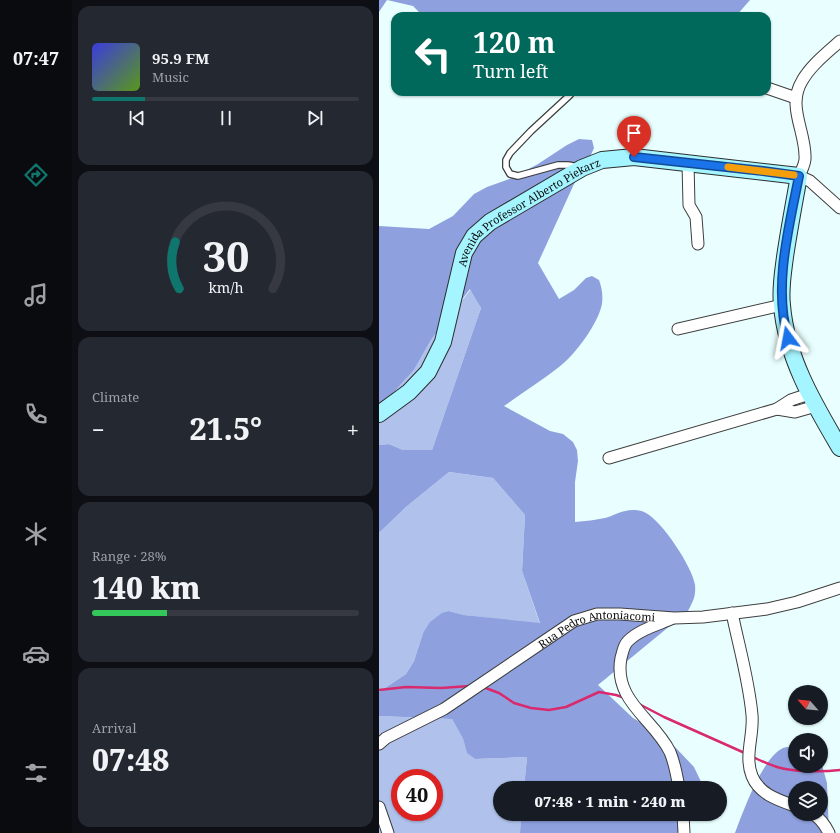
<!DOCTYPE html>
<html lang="en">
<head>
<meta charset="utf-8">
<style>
	:root { --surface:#171b24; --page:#242831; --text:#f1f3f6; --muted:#9ea1a6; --line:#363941; --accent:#0f766e }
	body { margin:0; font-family:"Noto Serif",serif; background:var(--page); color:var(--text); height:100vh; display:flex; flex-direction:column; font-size:15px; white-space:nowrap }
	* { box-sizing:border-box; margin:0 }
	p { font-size:13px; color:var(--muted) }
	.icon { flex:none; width:22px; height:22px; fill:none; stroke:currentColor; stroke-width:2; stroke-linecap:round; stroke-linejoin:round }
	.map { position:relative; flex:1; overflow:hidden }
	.drawer { display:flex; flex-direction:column; gap:6px; padding:6px; background:#0d0f14; width:307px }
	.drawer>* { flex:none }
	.banner { position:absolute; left:12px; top:12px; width:380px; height:84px; border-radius:12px; box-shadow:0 1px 3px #0004; background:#00695c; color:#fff; overflow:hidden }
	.needle { width:26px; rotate:297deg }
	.buttons { position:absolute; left:409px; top:685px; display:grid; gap:8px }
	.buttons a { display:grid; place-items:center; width:40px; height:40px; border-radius:50%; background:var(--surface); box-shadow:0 1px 3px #0004; font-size:20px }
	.speed { position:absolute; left:12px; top:769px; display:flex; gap:8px; font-size:20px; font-weight:700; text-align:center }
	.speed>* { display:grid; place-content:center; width:52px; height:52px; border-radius:50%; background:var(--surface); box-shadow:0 1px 3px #0004; line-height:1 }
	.speed .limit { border:6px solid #d22; background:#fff; color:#111 }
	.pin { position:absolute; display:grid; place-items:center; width:34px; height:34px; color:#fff; margin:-41px -17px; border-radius:50% 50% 50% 0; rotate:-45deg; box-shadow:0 0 4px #0007 }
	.pin .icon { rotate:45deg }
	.me { position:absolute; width:44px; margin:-22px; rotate:347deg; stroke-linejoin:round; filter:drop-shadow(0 0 3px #0008) }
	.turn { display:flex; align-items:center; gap:14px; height:84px; padding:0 16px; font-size:18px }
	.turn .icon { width:52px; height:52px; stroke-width:2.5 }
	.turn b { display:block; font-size:28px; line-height:34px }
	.big { font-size:30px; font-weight:800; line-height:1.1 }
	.drawer .widget { flex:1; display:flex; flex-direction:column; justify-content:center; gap:6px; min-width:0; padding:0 14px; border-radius:12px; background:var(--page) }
	.drawer .dial { align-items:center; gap:0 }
	.dial svg { height:104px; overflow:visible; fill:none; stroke:var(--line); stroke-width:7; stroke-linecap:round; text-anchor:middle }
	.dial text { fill:var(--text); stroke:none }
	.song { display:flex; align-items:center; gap:12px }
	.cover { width:48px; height:48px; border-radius:6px; background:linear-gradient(135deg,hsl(240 70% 55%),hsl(90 70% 35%)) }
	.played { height:4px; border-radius:2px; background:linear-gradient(90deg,var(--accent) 20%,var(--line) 20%) }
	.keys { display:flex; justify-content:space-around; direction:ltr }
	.heat { display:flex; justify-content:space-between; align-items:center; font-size:22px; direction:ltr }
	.charge { height:6px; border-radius:3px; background:linear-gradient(90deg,#34c759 28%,var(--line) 0) }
	.trip { position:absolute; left:114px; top:781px; width:234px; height:40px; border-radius:20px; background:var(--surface); box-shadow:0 1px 3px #0004; font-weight:800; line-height:40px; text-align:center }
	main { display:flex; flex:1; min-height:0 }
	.menu { display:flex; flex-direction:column; width:72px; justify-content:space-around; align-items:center; background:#090b0e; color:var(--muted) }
	.menu .icon { width:28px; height:28px }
	.menu .active { color:var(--accent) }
	.menu b { font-size:18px; color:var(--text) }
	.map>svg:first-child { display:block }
</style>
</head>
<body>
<main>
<nav class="menu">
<b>07:47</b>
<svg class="icon active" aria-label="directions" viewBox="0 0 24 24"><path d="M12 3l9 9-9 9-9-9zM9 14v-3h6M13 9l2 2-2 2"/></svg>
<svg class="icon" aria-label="music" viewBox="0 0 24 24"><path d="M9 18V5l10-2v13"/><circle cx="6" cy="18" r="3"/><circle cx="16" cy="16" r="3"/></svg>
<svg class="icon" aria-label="phone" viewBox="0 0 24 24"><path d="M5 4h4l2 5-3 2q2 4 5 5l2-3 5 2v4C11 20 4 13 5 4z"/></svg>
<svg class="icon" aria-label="climate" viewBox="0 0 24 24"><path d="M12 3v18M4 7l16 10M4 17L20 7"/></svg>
<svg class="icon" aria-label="car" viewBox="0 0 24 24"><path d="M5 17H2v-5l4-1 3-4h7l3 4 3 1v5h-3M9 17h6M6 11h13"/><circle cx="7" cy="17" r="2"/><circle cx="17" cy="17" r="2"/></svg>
<svg class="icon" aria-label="filters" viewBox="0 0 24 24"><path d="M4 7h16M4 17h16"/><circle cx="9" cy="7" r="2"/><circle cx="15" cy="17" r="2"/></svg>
</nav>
<section class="drawer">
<div class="widget">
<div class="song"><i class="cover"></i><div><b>95.9 FM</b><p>Music</p></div></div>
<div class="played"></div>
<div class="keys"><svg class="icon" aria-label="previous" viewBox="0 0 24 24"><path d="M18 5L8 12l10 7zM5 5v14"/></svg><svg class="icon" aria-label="pause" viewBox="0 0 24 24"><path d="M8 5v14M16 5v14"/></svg><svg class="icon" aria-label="next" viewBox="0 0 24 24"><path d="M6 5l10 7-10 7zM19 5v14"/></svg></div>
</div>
<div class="widget dial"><svg viewBox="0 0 100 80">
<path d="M14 69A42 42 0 1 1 86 69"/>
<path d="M14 69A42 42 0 0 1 11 33" stroke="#0f766e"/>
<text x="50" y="56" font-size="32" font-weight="700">30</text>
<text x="50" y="72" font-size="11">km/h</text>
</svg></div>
<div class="widget"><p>Climate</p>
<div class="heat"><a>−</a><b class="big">21.5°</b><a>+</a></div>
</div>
<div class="widget"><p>Range · 28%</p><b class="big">140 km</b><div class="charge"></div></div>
<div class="widget"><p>Arrival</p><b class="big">07:48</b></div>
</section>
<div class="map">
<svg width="461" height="833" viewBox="0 0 461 833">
	<rect width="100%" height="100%" fill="#e9ffff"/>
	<path fill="#b0c2ec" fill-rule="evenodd" d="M92,289L102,308L53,450H24L10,444L0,445V404L14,393L35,370L52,340Z
		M70,472L114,478L146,515L143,571L161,624L85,615L70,611L44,633L35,661L27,674L0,692V533L27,507Z
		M0,716L73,719L84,739L88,752L96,759L148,757L145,788H121V814H142L141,833H0ZM21,778H55V812H21Z"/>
	<path fill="#8ea1de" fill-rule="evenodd" d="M0,0H371L357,16H44L34,6L8,0L0,12Z
		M111,92H159L134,96Z
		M200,139L213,140L215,148L211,157L195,184L159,263L180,299L195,290L207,278L213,276L220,280C223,288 224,295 223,304C219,324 196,355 180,367C162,381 143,393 125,406L171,431L184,434L194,442L198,450L199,461L196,482V522C206,521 217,520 226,518C236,515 245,509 256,510C259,510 264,511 267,513C283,521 314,568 316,585C317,597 314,601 309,611L219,685L254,718L275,730L296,747L315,767L325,788H145L148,757L96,759L88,753L84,739L73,719L0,716V692L27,674L35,661L44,633L51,622L63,613L70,611L85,615L161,623L143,571L146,515L114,478L70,472L27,507L0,533V445L10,444L24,450H53L102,308L91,289L52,340L35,370L14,393L0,404V226L50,229L74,216L95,194L108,187L133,178L159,164L188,145Z
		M416,746V766L443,765L448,783L450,833H356C364,812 383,758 404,748C407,747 412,746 416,746ZM416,788H442V814H416Z
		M142,814H318L298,833H141Z"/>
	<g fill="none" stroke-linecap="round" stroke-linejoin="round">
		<path stroke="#d82a6d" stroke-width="2.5" d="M104,687L120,693L135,703L152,708L170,710L187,707L220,692L237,695L246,698
			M0,690L27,687L62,688L91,686
			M260,704L285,717L368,754
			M374,757C382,761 389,764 398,767C413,772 444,772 461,770"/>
		<defs>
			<path id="lane" d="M191,95L152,131L131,153L127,160V167L131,174L139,176L179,165H189L199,167"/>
			<g id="street">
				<path d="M461,41C448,53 432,65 423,81C408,106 426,130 426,156C427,163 423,169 420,176L431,181L461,208"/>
				<path d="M388,88L417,98"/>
				<path d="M309,163L310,205L317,217L319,244"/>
				<path d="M299,329L403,305"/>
				<path d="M398,409L416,412L437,406"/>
				<path d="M230,458L398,409L412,400L430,394"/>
				<path d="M353,613C360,647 370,681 373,715C375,735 365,756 373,776C380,794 399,800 416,806"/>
				<path d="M292,619C278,625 260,630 249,641C244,646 244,652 242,658C234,701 275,719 291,752C296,764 298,776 300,788"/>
				<path id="s1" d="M0,744L7,738L65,709L195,621L218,614H241L295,618L324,617L388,609L418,602L461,588"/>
				<path d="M0,807L9,833"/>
				<path d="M304,814L305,833"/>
				<path d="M434,814C441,818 446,825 450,833"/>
			</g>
			<g id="secondary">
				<path id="s2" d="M0,414L30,392L49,372L64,342L85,253L95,236L111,222L203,168L223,160L255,157L420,176C415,203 410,230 406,257C404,273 401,289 403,305C407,357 435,404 461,448"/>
			</g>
		</defs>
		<use href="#lane" stroke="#3e3e3e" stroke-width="8"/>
		<use href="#street" stroke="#3e3e3e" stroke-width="13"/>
		<use href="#secondary" stroke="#2d2d2d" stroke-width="18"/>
		<use href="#lane" stroke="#fff" stroke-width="5.5"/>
		<use href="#street" stroke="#fff" stroke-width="11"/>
		<use href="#secondary" stroke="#a4f5ff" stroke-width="16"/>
	</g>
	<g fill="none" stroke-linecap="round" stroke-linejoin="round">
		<defs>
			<path id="route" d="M255,157L384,171L420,176C410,227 394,287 409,338"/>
		</defs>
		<use href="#route" stroke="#114b97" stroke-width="10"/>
		<use href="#route" stroke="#1a73e8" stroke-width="7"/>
		<path stroke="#f59e0b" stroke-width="7" d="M349,167L415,175"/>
	</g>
	<g text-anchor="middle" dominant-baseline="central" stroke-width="4" stroke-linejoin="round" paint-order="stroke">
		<g font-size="11" fill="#0b0b0b" stroke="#fff">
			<text stroke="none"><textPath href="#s2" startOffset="266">Avenida Professor Alberto Piekarz</textPath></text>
			<text stroke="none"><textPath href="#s1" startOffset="251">Rua Pedro Antoniacomi</textPath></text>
		</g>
	</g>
</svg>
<div class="buttons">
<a><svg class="needle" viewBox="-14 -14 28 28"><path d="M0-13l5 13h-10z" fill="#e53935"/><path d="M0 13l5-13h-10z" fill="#9ea1a6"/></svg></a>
<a><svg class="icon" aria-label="sound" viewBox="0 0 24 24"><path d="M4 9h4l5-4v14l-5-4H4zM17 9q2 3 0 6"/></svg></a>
<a><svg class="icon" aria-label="layers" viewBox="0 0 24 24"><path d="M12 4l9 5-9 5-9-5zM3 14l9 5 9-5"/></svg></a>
</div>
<div class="speed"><div class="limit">40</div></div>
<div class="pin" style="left:255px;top:157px;background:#d93025"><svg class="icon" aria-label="arrive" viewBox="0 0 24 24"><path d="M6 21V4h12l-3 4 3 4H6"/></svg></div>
<svg class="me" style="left:409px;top:338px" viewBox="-20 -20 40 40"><path d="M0-17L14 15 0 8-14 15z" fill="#1a73e8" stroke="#fff" stroke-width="4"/></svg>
<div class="trip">07:48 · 1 min · 240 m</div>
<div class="banner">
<div class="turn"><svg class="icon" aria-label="left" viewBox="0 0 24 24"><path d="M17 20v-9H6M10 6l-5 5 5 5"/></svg><div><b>120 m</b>Turn left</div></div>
</div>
</div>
</main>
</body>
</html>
